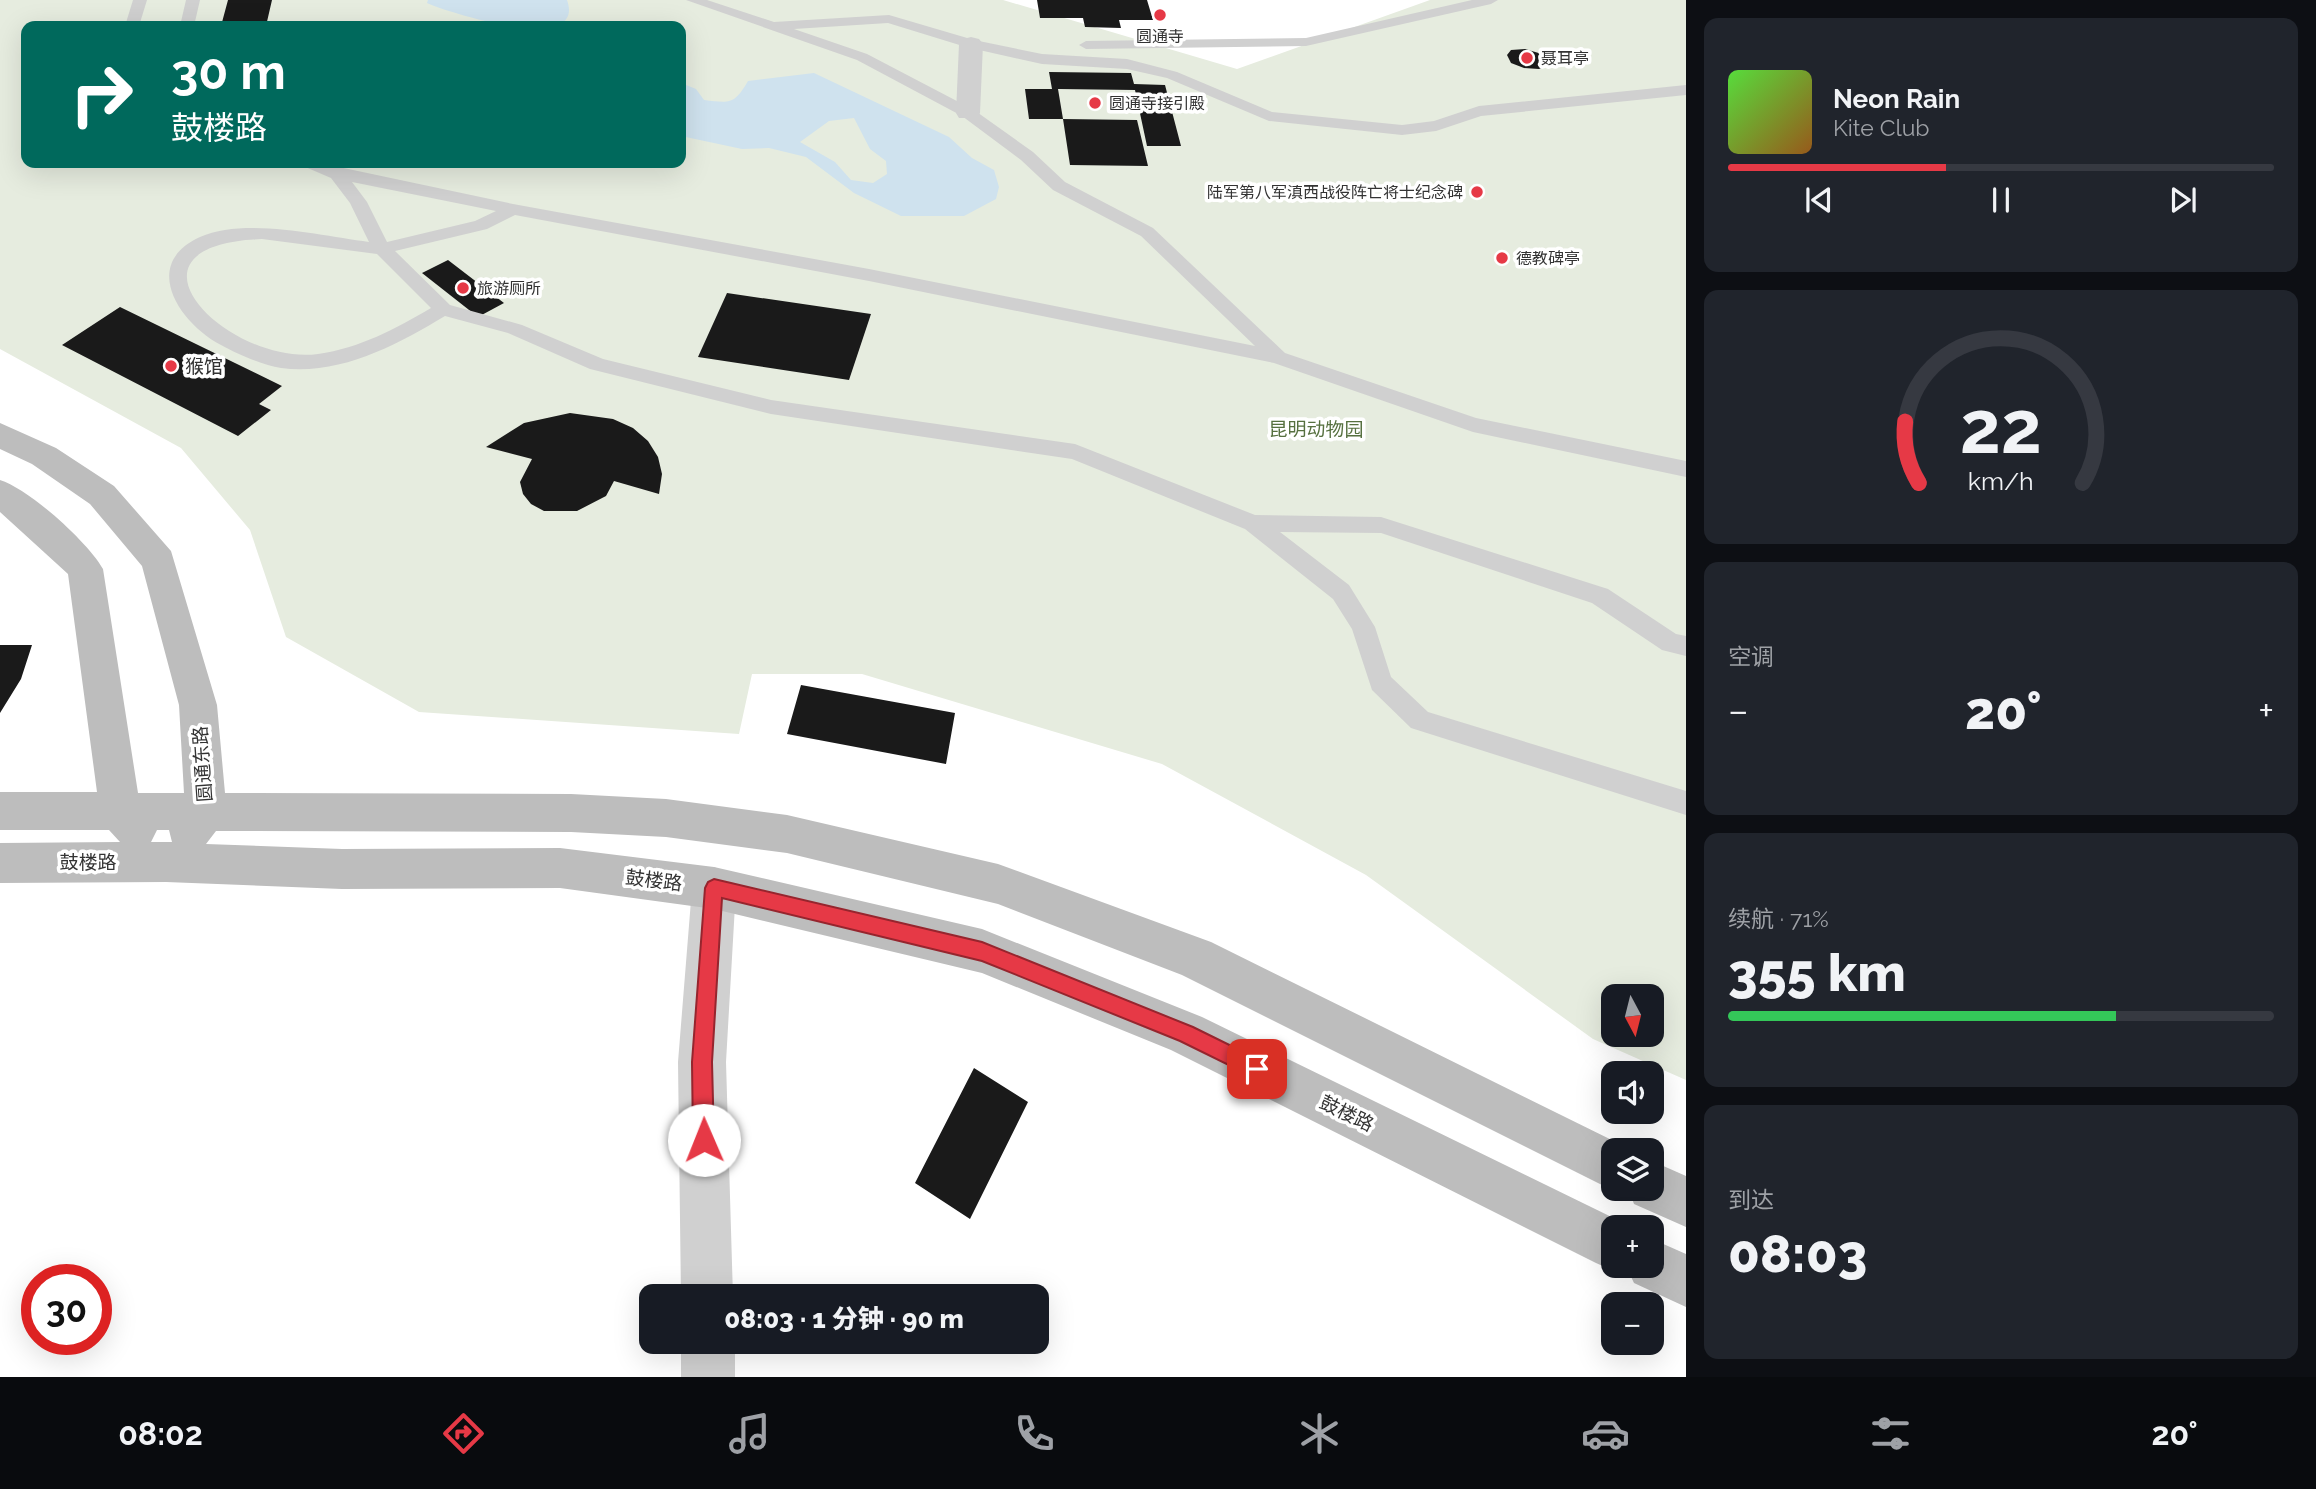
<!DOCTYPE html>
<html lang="zh">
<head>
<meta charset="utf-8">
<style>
	:root { --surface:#171b24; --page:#20242c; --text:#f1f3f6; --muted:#9ea1a6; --line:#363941; --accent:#e63946 }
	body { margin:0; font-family:Raleway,"Noto Sans SC",sans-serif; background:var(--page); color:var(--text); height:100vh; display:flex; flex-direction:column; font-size:26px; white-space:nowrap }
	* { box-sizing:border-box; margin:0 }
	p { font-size:23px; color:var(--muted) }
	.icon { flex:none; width:38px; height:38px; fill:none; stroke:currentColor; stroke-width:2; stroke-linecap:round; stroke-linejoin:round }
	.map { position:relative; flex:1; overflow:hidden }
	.drawer { display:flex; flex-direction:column; gap:18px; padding:18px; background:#0d0f14; width:630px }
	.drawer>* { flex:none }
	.top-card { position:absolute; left:21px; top:21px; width:665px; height:147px; border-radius:14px; box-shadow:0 7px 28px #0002; background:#00695c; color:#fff; overflow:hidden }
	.needle { width:46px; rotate:173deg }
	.controls { position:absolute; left:1601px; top:984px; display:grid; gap:14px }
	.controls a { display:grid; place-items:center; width:63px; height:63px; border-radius:14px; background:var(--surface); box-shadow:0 7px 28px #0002; font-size:35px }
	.speed { position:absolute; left:21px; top:1264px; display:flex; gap:14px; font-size:35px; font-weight:700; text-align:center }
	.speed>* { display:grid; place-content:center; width:91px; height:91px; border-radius:50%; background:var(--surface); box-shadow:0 7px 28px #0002; line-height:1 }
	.speed .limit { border:10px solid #d22; background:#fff; color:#111 }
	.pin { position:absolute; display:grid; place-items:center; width:60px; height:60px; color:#fff; margin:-30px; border-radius:14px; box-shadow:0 4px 10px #0006 }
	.me { position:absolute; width:77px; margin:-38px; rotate:359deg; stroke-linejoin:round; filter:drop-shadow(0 0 5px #0008) }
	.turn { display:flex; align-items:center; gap:24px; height:147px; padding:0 35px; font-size:32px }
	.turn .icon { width:91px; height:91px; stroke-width:2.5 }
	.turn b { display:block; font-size:49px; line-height:60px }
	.big { font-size:52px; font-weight:800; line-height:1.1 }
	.drawer .tile { flex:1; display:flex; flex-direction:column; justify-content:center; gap:10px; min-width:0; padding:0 24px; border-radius:14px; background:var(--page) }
	.drawer .dial { align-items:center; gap:0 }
	.dial svg { height:182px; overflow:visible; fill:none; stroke:var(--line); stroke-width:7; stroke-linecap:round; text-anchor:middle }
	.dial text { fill:var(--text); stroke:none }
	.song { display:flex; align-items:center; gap:21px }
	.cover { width:84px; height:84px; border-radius:10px; background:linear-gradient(135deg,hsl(110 70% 55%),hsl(30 70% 35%)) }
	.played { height:7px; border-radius:4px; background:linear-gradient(90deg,var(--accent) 40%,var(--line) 40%) }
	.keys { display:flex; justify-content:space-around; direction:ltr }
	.heat { display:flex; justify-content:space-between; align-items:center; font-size:38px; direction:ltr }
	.charge { height:10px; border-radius:5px; background:linear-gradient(90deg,#34c759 71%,var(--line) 0) }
	.trip { position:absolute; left:639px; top:1284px; width:410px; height:70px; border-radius:14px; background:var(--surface); box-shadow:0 7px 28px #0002; font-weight:800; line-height:70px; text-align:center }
	.tabs { display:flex; height:112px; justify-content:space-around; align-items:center; background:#090b0e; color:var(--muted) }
	.tabs .icon { width:49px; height:49px }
	.tabs .current { color:var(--accent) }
	.tabs b { font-size:32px; color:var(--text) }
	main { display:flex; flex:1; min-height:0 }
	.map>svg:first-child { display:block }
</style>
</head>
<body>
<main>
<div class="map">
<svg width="1686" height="1377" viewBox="0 0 1686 1377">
	<rect width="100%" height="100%" fill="#fff"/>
	<path fill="#e6ecdf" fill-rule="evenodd" d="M0,0H1003L1237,69L1430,0H1686V1080L1593,1039L1366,875L1162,764L862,674H752L739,734L419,712L286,637L250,530L181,448L0,349ZM26,26H681V163H26ZM1614,996H1652V1034H1614Z"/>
	<path fill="#cfe2ee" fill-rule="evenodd" d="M428,0H567C587,56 449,13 427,3Z
		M814,73L949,137L972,158L994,170L999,187L996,199L964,216H901L854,193L806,157L769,148L742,149L681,136V83L696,89L704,100C730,103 734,105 748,81ZM854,118L870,149L886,161L887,174L873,183L851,180L835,162L800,142L829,121Z"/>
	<path fill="#1a1a1a" d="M228,0H272L266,26H221Z
		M1037,0H1147L1153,20H1119L1121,28L1085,27L1083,18H1040Z
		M1525,49L1542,54L1549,61L1547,66L1539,69L1524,68L1511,63L1507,55L1511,50Z
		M1049,72L1131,73L1134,84L1165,85L1181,146H1147L1135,90L1058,89L1063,119H1029L1025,89H1052Z
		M1063,119L1137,120L1148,166L1070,165Z
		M448,260L504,303L478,317L422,273Z
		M727,293L871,314L849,380L698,357Z
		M120,307L282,386L259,404L271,410L238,436L62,345Z
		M570,413L613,419L633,428L648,441L658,457L662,474L659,494L614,481L606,496L577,511H544L531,504L523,494L520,482L532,459L486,447L524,423Z
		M0,645H32L21,679L0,713Z
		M801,685L955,713L946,764L787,734Z
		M974,1068L1028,1102L970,1219L915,1183Z"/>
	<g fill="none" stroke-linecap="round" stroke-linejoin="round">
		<path fill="#d0d0d0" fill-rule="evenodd" d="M133,0H147L139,26H125Z
			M186,0H200L194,26H180Z
			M686,0H707L774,22L889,15L974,40L1042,54L1127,59L1177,72L1272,112L1402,125L1434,121L1479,106L1686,85V95L1481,116L1436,131L1402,135L1269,121L1167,78L1127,69L1042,64L966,47L888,23L794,29L867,54L974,110L1033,152L1065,182L1153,228L1285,353L1476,418L1686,461V477L1473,432L1274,363L869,281L515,215L487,229L395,251L450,305L522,325L603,359L771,400L1075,444L1255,515L1381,517L1608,589L1676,634L1686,636V656L1662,650L1592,603L1381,533L1280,532L1349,585L1375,627L1391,677L1428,712L1686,791V815L1411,728L1372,690L1352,629L1333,599L1245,529L1072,459L771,414L590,369L508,333L445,316C397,345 339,376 281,368C262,365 237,354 221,345C179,323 140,264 200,237C246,217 321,236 369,242L350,203L331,178L296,163H320L513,204L869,269L1255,346L1141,236L1053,190L1021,160L962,116L857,60ZM352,182L496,211L475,221L387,242L367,202ZM262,239L377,254L431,308C395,329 360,348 318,354C229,366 105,245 262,239Z
			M1472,0H1498L1491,4L1306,46L1086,49L1079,45L1086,41L1306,38Z"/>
		<path fill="#d0d0d0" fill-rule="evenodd" d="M971,37L979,39L983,44L980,113L977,118H959L956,113L959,44L963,39Z"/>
		<path fill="#d0d0d0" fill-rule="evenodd" d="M714,867L729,873L736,888L726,1062L733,1297H681L678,1062L692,888L699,873Z
			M681,1342H735V1377H681Z"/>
		<path fill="#bdbdbd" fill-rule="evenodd" d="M0,423L56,448L114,486L171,551L217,705L225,793L571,794L666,799L787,815L998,864L1211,942L1632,1150H1614V1188H1620L1614,1191L1182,975L998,904L787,853L666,837L571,832L216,831L206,844L342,849L560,848L714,867L982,929L1202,1017L1632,1227H1614V1265H1652V1239L1686,1254V1307L1634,1283L1626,1266L1614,1271L1596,1263L1171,1050L982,973L714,909L560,888L342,889L166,882L0,883V843L120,842L109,830H0V792H97L68,574L0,512V480C29,489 88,542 103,569L138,793H184L179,705L142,566L90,504L32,464L0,449ZM157,830H169L172,842H151Z
			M1652,1161L1686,1176V1227L1634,1204L1628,1188H1652Z"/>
	</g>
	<path fill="#e63946" stroke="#96252e" stroke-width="2" d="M714,879L982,942L1193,1027L1264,1062L1267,1069L1264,1076L1257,1079L1180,1041L982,961L722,898L712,1062L714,1140L711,1147L704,1150L696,1147L693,1140L692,1062L705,888L708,882Z"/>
	<g fill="#e63946" stroke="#fff" stroke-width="2.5">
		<circle cx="1160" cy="15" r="7"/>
		<circle cx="1527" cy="58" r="7"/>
		<circle cx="1095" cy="103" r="7"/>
		<circle cx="1477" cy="192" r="7"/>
		<circle cx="1502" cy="258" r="7"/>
		<circle cx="463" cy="288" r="7"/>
		<circle cx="171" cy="366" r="7"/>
	</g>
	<g text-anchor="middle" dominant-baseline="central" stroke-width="7" stroke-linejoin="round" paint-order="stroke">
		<g font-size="16" fill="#333" stroke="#fff" text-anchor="start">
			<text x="1160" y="36" text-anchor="middle">圆通寺</text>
			<text x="1541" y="58">聂耳亭</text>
			<text x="1109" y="103">圆通寺接引殿</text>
			<text x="1463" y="192" text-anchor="end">陆军第八军滇西战役阵亡将士纪念碑</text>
			<text x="1516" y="258">德教碑亭</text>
			<text x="477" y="288">旅游厕所</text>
		</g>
		<g font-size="19" fill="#333" stroke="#fff" text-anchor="start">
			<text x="185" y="366">猴馆</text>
		</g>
		<g font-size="19" fill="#56703f" stroke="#fff">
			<text x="1316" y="429">昆明动物园</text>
		</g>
		<g font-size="19" fill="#333" stroke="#fff">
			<text transform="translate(202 764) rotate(-94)">圆通东路</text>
			<text x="88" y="862">鼓楼路</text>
			<text transform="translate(654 880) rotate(7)">鼓楼路</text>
			<text transform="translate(1347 1113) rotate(26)">鼓楼路</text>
		</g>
	</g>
</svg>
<div class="controls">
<a><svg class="needle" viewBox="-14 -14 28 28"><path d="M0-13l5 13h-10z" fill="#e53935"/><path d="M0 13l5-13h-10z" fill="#9ea1a6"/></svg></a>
<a><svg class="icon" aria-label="sound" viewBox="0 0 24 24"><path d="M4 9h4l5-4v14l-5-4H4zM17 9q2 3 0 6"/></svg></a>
<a><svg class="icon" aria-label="layers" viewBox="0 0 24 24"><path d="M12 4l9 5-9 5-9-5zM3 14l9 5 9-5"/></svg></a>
<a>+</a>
<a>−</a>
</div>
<div class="speed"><div class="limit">30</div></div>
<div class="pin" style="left:1257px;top:1069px;background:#d93025"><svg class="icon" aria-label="arrive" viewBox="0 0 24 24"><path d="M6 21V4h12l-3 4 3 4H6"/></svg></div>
<svg class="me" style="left:704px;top:1140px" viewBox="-20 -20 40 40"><circle r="19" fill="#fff"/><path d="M0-13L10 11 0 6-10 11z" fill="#e63946"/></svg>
<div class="trip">08:03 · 1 分钟 · 90 m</div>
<div class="top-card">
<div class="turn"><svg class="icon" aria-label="right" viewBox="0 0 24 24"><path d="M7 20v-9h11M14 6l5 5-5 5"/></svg><div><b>30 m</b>鼓楼路</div></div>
</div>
</div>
<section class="drawer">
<div class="tile">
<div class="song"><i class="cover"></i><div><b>Neon Rain</b><p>Kite Club</p></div></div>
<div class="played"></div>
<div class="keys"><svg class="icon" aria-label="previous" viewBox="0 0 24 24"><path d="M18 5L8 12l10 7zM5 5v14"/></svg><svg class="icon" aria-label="pause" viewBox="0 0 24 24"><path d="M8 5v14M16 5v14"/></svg><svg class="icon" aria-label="next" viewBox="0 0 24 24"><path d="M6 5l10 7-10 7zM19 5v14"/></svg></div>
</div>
<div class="tile dial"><svg viewBox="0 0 100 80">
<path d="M14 69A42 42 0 1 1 86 69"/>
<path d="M14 69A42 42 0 0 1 8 42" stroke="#e63946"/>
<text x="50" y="56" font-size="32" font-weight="700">22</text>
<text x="50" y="72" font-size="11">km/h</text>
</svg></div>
<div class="tile"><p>空调</p>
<div class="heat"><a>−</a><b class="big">20°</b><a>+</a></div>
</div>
<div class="tile"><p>续航 · 71%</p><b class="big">355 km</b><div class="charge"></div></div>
<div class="tile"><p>到达</p><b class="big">08:03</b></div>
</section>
</main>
<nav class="tabs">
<b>08:02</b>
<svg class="icon current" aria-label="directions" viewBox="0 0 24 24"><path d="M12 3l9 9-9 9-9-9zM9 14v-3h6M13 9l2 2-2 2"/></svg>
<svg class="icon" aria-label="music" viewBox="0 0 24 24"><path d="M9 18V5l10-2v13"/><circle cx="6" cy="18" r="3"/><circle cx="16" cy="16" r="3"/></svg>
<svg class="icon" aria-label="phone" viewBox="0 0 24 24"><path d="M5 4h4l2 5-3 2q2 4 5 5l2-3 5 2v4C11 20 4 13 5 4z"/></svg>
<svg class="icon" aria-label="climate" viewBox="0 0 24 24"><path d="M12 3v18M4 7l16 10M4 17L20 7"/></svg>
<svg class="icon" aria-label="car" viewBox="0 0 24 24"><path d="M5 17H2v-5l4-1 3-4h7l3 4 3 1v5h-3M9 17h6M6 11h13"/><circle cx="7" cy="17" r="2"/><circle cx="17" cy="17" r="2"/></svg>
<svg class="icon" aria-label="filters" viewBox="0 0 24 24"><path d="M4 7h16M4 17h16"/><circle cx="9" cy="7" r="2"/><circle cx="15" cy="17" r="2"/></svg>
<b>20°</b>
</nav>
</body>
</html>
